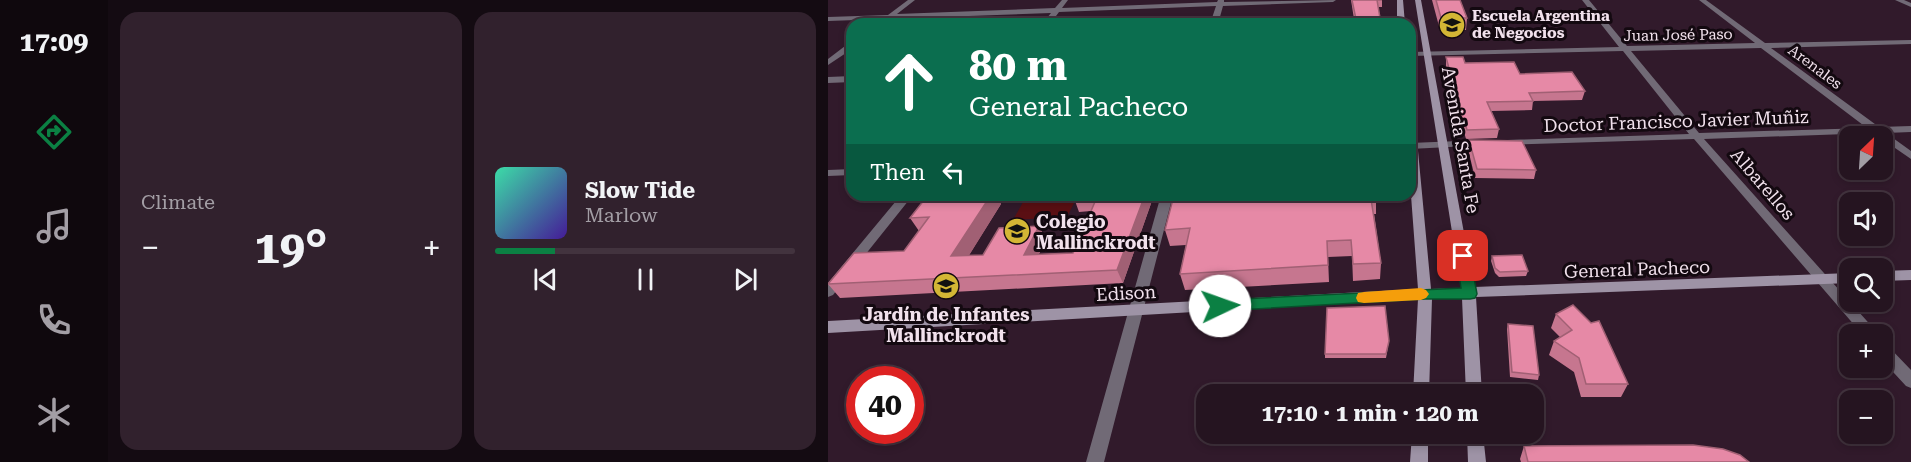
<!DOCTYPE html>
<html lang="en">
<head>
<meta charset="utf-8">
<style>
	:root { --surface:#251420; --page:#31212d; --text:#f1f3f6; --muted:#a39ea5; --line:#42333e; --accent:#0b8043 }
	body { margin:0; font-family:"Roboto Serif",serif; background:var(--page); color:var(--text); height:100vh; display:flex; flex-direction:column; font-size:22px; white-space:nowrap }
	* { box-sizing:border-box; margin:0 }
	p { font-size:20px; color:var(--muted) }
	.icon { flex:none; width:33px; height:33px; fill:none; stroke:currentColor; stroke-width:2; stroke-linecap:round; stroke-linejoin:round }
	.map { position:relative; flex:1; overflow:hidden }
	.sheet { display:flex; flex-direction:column; gap:12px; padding:12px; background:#140b12; width:720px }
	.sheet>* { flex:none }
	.top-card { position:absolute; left:18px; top:18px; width:570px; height:183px; border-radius:18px; box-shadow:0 3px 9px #0003,0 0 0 2px var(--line); background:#0b6e4f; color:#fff; overflow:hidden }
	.needle { width:39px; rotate:25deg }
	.controls { position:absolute; left:1011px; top:126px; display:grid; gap:12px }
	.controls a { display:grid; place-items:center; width:54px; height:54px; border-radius:12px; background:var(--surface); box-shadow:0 3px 9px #0003,0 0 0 2px var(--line); font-size:30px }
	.speed { position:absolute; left:18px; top:366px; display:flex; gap:12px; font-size:30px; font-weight:700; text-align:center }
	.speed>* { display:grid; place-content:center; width:78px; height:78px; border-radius:50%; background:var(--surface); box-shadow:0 3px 9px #0003,0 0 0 2px var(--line); line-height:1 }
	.speed .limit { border:9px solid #d22; background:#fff; color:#111 }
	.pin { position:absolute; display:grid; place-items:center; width:51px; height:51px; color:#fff; margin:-26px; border-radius:12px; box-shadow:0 3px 9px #0006 }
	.me { position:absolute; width:66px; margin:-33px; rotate:87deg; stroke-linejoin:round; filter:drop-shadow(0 0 4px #0008) }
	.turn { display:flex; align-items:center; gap:21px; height:126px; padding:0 24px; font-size:27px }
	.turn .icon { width:78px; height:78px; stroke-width:2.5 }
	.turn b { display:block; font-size:42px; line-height:51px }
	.then { display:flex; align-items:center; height:57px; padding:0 24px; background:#0003; gap:12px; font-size:22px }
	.big { font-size:45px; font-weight:700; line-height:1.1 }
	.sheet .card { flex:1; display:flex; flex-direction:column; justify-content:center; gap:9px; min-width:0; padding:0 21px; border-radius:18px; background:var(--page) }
	.song { display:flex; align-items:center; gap:18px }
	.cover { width:72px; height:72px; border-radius:9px; background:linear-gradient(135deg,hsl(160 70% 55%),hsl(260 70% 35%)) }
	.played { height:6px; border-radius:3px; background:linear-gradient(90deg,var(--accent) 20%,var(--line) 20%) }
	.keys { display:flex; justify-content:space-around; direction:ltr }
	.heat { display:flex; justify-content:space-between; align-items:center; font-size:33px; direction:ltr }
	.sheet .tiles { flex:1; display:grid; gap:12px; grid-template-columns:repeat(2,1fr) }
	.trip { position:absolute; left:368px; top:384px; width:348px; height:60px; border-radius:18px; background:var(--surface); box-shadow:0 3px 9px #0003,0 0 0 2px var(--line); font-weight:700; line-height:60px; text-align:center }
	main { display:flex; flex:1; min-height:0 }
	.tabs { display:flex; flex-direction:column; width:108px; justify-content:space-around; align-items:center; background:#0f080d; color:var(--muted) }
	.tabs .icon { width:42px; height:42px }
	.tabs .current { color:var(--accent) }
	.tabs b { font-size:27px; color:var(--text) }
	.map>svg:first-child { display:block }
</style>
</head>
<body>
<main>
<nav class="tabs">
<b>17:09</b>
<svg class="icon current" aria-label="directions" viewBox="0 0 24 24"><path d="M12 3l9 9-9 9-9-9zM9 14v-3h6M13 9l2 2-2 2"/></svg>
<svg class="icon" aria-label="music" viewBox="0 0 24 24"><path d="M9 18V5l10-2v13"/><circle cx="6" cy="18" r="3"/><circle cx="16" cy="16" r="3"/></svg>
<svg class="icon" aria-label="phone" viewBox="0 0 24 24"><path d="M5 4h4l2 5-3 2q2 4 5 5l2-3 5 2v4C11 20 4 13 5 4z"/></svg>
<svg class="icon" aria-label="climate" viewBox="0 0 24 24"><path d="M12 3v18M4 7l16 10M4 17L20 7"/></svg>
</nav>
<section class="sheet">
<div class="tiles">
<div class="card"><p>Climate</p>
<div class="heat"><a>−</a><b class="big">19°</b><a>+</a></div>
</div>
<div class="card">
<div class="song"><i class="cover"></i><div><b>Slow Tide</b><p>Marlow</p></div></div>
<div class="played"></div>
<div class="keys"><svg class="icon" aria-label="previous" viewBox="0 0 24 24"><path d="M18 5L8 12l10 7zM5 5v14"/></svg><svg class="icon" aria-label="pause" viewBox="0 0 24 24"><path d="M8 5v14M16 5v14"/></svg><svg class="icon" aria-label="next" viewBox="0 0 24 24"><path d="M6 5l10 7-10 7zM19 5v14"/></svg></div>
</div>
</div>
</section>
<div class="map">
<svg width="1083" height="462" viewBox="0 0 1083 462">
	<rect width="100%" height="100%" fill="#311a2b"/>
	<path fill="#5a0f13" d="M199,195H250L239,217L185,220Z"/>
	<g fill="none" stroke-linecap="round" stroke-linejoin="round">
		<path fill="#716a76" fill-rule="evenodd" d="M80,0H87L69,14L227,8L234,0H240L234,8L389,2L390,0H396V2L508,0L505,2L395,6L390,24H382L388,6L231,12L222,24H214L223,13L0,21V17L60,15Z
			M754,0H761L799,46L927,43L871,0H878L937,43L1083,40V44L943,48L1051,127L1083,126V132L1058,133L1083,151V159L1054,139V136L1046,133L876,139L1047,330L1049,334H1034L866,139L675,145L674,143L679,140L861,134L795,51L582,56V52L791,47ZM933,48L1039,128L871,133L803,51Z
			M1067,0H1076L1083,3V7Z
			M21,43H24V49L0,65V59Z
			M24,76V82L0,83V77Z
			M656,140L661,143L660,145L582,149V143Z
			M24,169V175L0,176V170Z
			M73,195H85L5,295L0,297V283Z
			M333,195H345L276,462H258Z
			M1054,343L1059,345L1083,370V388L1078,386L1054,360Z"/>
		<path fill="#9e93a6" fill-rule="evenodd" d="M569,0H575L577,24H569Z
			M587,0H593L646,287L1022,273V283L648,297L654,394H638L634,298L604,299L601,394H585L590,299L0,333V321L590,289L582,182V116L587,119L603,289L633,288Z
			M1083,270V280L1054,281V271Z
			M584,434H600V462H582Z
			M639,434H655L658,462H640Z"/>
	</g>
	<path fill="#c6768f" d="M523,0H554V7H550L553,24H519L518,19H526Z
		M604,0H632L639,18L638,30H612Z
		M618,57L637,63L692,74L757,91L754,100L705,101L704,110L663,111L671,129L669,138L638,139L636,132H632L628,119L629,111L618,66Z
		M641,140L708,170L706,179L647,178L640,149Z
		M93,195H169L173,204L141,255H155L211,226L218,240L211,254L245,253L263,211L251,212L246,198L248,195H326L295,283L12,298L0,284L76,251L91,231L82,218L96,200Z
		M346,195H559V198H548V214H546L553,263L552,279L525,281L524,256L500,257L501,282L357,290L352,274L358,245L342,246L337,230Z
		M664,256L700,271L698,276L671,277L667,273L663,261Z
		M728,314L800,384L793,397H753L746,372L721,355L726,341L732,337L723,328Z
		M680,324L711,375L710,380L682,377L679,329Z
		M561,341L558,358H497V354Z
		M696,446L921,462H693L692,459Z"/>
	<path fill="#a16074" d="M163,195H169L173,204L132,270L123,256Z
		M317,195H326L295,283L289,270Z
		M211,226L218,240L203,269L196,255Z"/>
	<path fill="#e689a6" stroke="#a16074" stroke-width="1.5" d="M524,0H554H549L553,24H519L518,19H528Z
		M608,0H632L639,18H613Z
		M618,57H635L637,63L686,62L692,74L744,72L757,91L701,93L705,101L659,102L671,129L639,130L637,123H633L629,110H632Z
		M641,140L694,141L708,170L649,169Z
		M100,195H163L123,256L155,255L171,228L211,226L196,255L245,253L269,197L246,198L248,195H317L289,270L0,284L26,253L76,251L101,217L82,218Z
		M346,195H548V198L543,199L553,263L525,264L523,240L499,241L500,265L352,274L362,228L337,230Z
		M694,255L700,271L672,272L667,268L664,256Z
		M745,305L763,323L771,321L800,384H758L751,358L726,341L744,330L728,314Z
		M557,306L561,341L558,354H497L499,308Z
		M680,324L705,326L711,375L684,372Z
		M553,392V394H522Z
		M865,445L895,449L912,455L921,462H700L696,446Z"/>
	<path fill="#0b8043" stroke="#07532c" stroke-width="1.5" d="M635,251L642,256L649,294L647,298L642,299H597L392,311L387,310L385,306L387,301L392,300L633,288L628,256Z"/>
	<path fill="#f59e0b" d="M593,288L598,290L601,294L598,298L593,300L536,303L530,302L528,298L530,293L536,292Z"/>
	<defs>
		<symbol id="university-disc" viewBox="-11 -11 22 22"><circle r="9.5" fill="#d3b635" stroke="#130910"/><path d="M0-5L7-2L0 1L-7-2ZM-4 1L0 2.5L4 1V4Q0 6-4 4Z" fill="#111"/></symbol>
		<symbol id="school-disc" viewBox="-11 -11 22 22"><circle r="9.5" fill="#d3b635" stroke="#130910"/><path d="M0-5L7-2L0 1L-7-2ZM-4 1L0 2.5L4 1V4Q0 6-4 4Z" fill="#111"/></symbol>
	</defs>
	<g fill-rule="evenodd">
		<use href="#university-disc" x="609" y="10" width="30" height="30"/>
		<use href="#school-disc" x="174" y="216" width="30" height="30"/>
		<use href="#school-disc" x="103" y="271" width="30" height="30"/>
	</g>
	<g text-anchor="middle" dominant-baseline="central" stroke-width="6" stroke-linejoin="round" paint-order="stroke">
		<g font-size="15" font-weight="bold" fill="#f1e1ec" stroke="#130910" text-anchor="start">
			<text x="644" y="16">Escuela Argentina<tspan x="644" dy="17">de Negocios</tspan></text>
		</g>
		<g font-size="15" fill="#f1e1ec" stroke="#130910">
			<text transform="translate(850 35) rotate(-1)">Juan José Paso</text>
			<text transform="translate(987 67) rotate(37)">Arenales</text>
		</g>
		<g font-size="18" fill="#f1e1ec" stroke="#130910">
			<text transform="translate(848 121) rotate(-2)">Doctor Francisco Javier Muñiz</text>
			<text transform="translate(633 140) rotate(80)">Avenida Santa Fe</text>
			<text transform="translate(935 184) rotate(49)">Albarellos</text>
			<text transform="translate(809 269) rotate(-2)">General Pacheco</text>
			<text transform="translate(298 293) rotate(-3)">Edison</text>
		</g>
		<g font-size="18" font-weight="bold" fill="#f1e1ec" stroke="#130910" text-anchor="start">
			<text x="208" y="221">Colegio<tspan x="208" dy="21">Mallinckrodt</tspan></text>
			<text x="118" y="314" text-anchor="middle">Jardín de Infantes<tspan x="118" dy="21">Mallinckrodt</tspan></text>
		</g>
	</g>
</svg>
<div class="controls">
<a><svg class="needle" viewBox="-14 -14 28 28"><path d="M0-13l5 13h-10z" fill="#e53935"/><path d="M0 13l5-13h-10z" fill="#a39ea5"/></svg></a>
<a><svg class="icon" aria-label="sound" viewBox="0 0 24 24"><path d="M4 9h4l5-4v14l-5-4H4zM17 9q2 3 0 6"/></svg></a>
<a><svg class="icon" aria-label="search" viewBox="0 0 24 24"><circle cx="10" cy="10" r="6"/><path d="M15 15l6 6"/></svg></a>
<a>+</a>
<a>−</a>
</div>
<div class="speed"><div class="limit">40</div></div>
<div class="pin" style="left:635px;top:256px;background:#d93025"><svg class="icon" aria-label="arrive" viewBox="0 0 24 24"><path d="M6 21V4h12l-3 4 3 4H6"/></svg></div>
<svg class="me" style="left:392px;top:306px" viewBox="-20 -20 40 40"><circle r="19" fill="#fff"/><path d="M0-13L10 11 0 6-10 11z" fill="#0b8043"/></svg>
<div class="trip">17:10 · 1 min · 120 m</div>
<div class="top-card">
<div class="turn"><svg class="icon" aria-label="ahead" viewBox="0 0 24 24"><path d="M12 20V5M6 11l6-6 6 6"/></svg><div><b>80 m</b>General Pacheco</div></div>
<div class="then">Then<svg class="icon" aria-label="left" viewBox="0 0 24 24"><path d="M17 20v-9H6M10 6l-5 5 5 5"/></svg></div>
</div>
</div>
</main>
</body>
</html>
